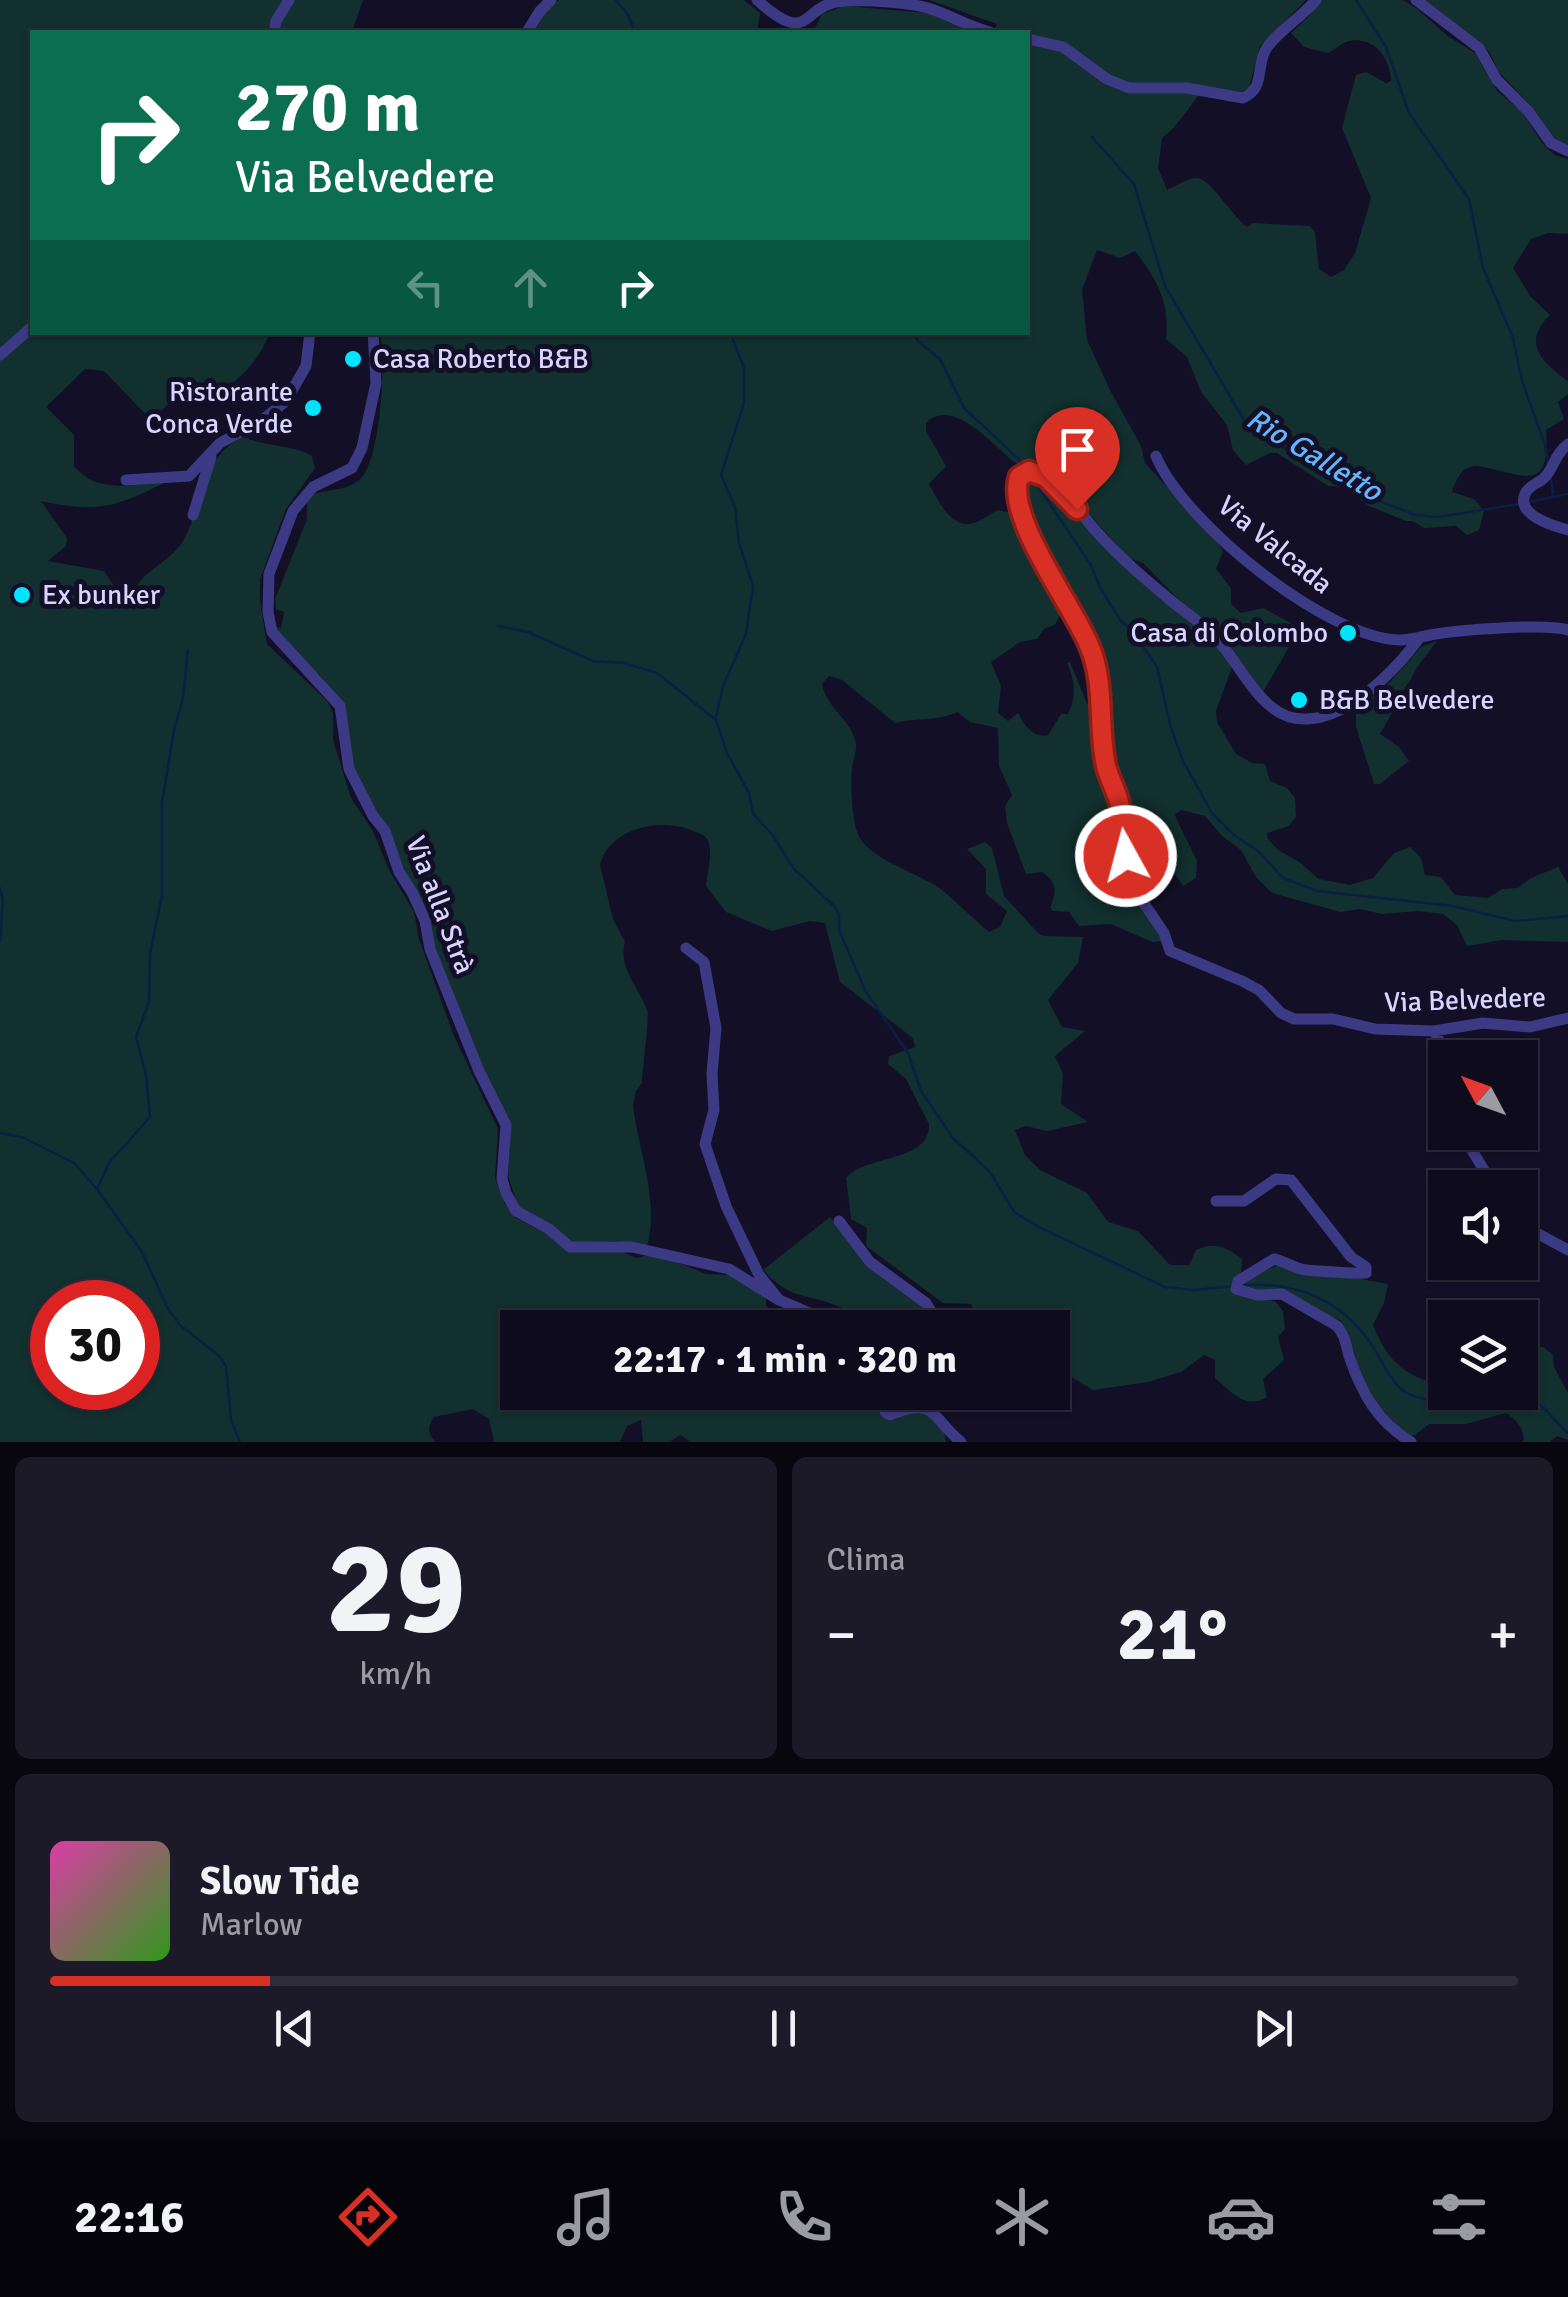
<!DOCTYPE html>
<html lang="it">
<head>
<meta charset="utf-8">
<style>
	:root { --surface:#0e0b1c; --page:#1c1929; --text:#f1f3f6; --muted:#9b9ba3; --line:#2e2b3b; --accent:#d93025 }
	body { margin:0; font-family:Signika,sans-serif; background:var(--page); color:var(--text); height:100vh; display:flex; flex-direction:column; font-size:38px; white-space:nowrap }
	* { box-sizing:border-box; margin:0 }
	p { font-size:32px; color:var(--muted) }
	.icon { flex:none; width:55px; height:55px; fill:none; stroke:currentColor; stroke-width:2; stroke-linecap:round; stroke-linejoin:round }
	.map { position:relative; height:1442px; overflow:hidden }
	.details { display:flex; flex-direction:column; gap:15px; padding:15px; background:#08060f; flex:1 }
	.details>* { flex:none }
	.hud { position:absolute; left:30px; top:30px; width:1000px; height:305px; border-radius:0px; box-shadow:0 2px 8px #0004,0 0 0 2px var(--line); background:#0b6e4f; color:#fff; overflow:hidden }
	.needle { width:65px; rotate:311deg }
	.buttons { position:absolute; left:1428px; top:1040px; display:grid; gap:20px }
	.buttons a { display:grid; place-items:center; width:110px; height:110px; border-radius:0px; background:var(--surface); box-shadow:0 2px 8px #0004,0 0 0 2px var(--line); font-size:50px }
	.speed { position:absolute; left:30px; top:1280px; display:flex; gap:20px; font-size:50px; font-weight:700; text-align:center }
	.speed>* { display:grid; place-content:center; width:130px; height:130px; border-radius:50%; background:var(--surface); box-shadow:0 2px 8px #0004,0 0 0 2px var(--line); line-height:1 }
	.speed .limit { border:15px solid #d22; background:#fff; color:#111 }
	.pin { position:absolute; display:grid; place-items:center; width:85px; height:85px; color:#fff; margin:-102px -42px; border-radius:50% 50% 50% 0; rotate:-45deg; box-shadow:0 0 10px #0007 }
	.pin .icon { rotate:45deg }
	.me { position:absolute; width:110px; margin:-55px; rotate:353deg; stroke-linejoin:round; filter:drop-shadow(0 0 8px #0008) }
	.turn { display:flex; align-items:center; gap:35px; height:210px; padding:0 40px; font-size:45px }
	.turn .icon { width:130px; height:130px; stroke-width:2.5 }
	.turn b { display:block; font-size:70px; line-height:85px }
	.lanes { display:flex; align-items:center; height:95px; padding:0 40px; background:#0003; justify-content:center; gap:50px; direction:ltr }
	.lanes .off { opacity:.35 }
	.big { font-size:75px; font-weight:700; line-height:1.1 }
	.details .widget { flex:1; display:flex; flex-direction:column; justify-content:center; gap:15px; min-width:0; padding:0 35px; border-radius:15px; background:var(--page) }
	.details .dial { align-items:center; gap:0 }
	.dial b { font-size:130px; line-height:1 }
	.song { display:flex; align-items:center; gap:30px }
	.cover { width:120px; height:120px; border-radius:15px; background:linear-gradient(135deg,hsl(320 70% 55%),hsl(110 70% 35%)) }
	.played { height:10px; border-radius:5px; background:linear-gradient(90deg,var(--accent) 15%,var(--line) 15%) }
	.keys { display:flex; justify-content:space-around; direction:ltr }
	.heat { display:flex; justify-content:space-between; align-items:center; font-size:55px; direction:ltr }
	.details .tiles { flex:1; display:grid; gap:15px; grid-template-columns:1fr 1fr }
	.widget:last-child { grid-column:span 2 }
	.trip { position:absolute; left:500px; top:1310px; width:570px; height:100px; border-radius:0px; background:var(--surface); box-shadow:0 2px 8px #0004,0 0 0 2px var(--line); font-weight:700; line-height:100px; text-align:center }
	.tab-bar { display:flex; height:160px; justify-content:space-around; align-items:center; background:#06040b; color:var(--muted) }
	.tab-bar .icon { width:70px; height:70px }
	.tab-bar .active { color:var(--accent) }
	.tab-bar b { font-size:45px; color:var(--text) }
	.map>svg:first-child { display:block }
</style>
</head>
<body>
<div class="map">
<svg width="1568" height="1442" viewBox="0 0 1568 1442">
	<rect width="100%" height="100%" fill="#130f26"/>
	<path fill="#12302f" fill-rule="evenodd" d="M0,0H284L267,32H32V322L0,348Z
		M294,0H363L352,32H277L279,22Z
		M559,0H744L760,13L757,32H535L545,12Z
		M929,0H1306L1260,46L1249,88L1241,92L1207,86C1191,102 1180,125 1162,138L1158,168L1167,190C1176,186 1188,178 1197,178C1209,177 1234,218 1247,227L1253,223L1310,226L1315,232L1319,269L1331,277L1344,270L1355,253L1371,198L1342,128L1356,75L1366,72L1386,83L1391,81C1391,60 1375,36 1349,41C1341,43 1335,50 1328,53L1304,47L1291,33L1310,15L1320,0H1403L1416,8L1448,36L1475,53L1497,91L1522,112L1542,143L1555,155L1568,159V234L1548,233L1531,239L1513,268L1530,296L1550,315C1521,343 1542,362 1568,381V394L1558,402L1564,419L1546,430C1551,497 1521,473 1477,466C1460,467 1457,479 1452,492L1474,499L1484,511L1479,530L1467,535L1456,526L1424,528L1413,521H1406L1369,506L1342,487L1328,486L1277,453H1270L1246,465L1233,450L1227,425L1201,392L1187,357L1166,339C1170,303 1157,279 1135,251L1120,258L1097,250L1082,290L1087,340L1111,392L1141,446L1145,463L1218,542L1223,552L1216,569L1231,588V604L1241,613L1263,608L1300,628L1263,692L1243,666L1143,563L1129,558C1103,531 1075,495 1046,473C1037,467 1026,470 1017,464C994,447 953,395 926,423V431L946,466L929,484C937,498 949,525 968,524C978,524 989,514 998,510L1012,513L1061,613L1055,625L1045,628L1037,639L1020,642L991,662L1001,686L998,713L1008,721L1018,713C1023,724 1034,739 1048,735L1061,714H1068C1077,696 1075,681 1067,663L1070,662L1091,713L1102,775L1109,787L1119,821L1124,878L1162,941L1152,942L1111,924L1079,926L1069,912L1053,911L1050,907C1057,891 1057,882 1042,872L1026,874L1007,823L1005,806L1012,795L999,766L998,728L970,722L957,712C936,722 917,717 895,723L842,680L829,676L822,684C826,708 853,721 856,744C857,752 853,759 852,767C850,785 852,811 856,829C863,859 919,872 942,890C958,903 973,919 989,932L1000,927L1007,911L986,894V869L967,849L985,842L992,848L1004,896L1038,933L1044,936L1083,937L1078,963L1048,1000L1062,1027L1085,1031L1055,1056L1063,1074L1061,1104L1088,1122L1047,1131L1026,1126L1015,1130L1025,1155L1040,1170L1087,1193L1108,1222L1138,1231L1170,1265H1189L1196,1250C1214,1241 1227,1247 1242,1259L1241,1272L1234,1280L1244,1297L1275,1301L1283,1311L1285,1329L1278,1337L1284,1360L1263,1379L1267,1397C1246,1410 1231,1392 1215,1378V1360L1204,1355L1181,1372L1148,1382L1093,1390L1053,1366L1052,1328L980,1327L971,1304L943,1303L866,1246L867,1228L851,1219L846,1178C866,1154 930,1163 929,1124L906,1079L888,1064L889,1056L915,1047L913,1038L840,982L825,923L810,921L772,931L726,912L706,886C707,874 714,849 707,839C703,833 699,834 693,831C664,817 609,827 600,865L613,919L625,942C618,968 638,986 647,1010C650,1018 642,1068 642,1083L636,1091L633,1105C638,1149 660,1202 647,1246L616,1241L572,1243L519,1208L508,1176L511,1123L492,1092L403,870L354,768L345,710L319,674L309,668L273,626L281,628L284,612L276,609L275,599L307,519V498C324,487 344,493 359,480C381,463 386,360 380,333L1028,332V32H993L997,24Z
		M1424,0H1568V145L1556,141L1531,106L1498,71L1490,53L1478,40L1458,29Z
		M844,6L928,13L971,32H813L822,14Z
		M32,332L270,333C255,370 219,406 177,395L152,421L104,371L85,369L46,407L74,435V466C97,495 137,485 170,480C119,506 98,514 41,501L67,538L66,546L48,561L104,571L123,599L131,605C133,572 168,566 183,541C203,506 202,453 244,437C265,447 291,444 312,456L315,468L286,509L260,579V602L267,644L328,702L333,714V740L351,798L373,831L389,870L414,912L419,939L454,1036L498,1129L495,1178L505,1204L516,1218L549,1235L567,1250L620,1251L636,1258L648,1255L684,1265L706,1274L732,1275L766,1298V1305L775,1319L793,1311L834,1327L518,1328V1392L897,1393L880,1411L920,1409L943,1428L946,1442H691L680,1435L670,1442H643L641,1420L627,1426L620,1442H494L489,1419L473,1409L434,1417C427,1427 428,1433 435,1442H0V359ZM52,1302H138V1388H52Z
		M1036,475L1215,641L1232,667L1216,711L1217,722L1236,754L1252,763L1265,764L1270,781L1287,788L1295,798L1296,817L1289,826L1267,833L1268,839L1278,850L1299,862L1319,879L1350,885L1373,878L1394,853L1410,847L1421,858L1425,875L1441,877L1455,895L1488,898L1502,889L1518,888L1531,878L1558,867L1568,884V942L1502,940L1467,946L1457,925L1443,914L1419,911L1382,914L1360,909L1340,912L1272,893L1256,877L1241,850L1222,836L1205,816L1181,810L1175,814L1176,818L1197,861L1196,878L1183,886L1162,854L1130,865C1118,809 1100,752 1106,695L1022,503C1021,490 1022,478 1036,475Z
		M1437,641L1418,666L1380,734L1399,747L1409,761L1380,784H1374L1356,727V710L1390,682L1421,647Z
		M830,1217L862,1259L920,1304L935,1327H860C851,1303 818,1301 797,1294C784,1290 772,1280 763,1270Z
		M1281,1264L1388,1284L1384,1303L1373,1325C1388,1362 1406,1378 1445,1385V1392H1520V1328H1525L1528,1333L1526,1345L1543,1347L1553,1355L1554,1367L1568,1393V1440L1557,1436L1550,1442H1523C1526,1431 1516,1419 1506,1413L1466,1424H1429L1415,1435H1406L1366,1392L1348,1332L1340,1320L1324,1315L1290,1295L1242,1290V1280Z"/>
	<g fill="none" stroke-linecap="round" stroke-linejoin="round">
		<path stroke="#0a1f44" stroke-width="2.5" d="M616,0L628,15L635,32
			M1356,0L1386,47L1409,113L1469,199L1483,268L1513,338L1522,381L1545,445L1548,463
			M1092,137L1134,184L1165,286L1244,420L1282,447L1342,475L1382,502L1415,515L1438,517L1519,504
			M912,332L919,342L940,359L964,408L1024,464
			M1031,476L1091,565L1100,588L1121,621L1132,630L1157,667L1171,728L1183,761L1212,813L1234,835L1259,852L1283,878L1317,891L1453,906L1515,921L1568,916
			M1551,479L1553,495
			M1529,502L1568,494
			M498,626L528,632L593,661L624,663L657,673L716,720L727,753L749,793L753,814L772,834L793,868L834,906L839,915V930L866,992L908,1053L921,1091L953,1138L990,1172L1014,1212L1041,1228L1165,1287L1194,1290L1234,1286
			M716,717L723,686L746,634L753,586L739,543L735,507L721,475L744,403V368L730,332
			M0,888L3,901L0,941
			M0,1133L22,1137L74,1163L97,1189L142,1252L168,1309L180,1325L218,1355L226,1366L231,1420L240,1442
			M97,1189L109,1163L150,1117L146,1075L136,1037L149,1002L150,954L162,895V803L174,730L183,698L188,650
			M1242,1285C1300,1282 1342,1300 1374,1348C1382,1362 1392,1383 1405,1392C1424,1404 1476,1404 1497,1401C1506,1399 1518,1395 1527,1398C1543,1402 1556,1423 1568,1433"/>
		<path stroke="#3d3a85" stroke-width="11" d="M757,0C813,50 799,3 845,1C869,0 910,2 931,9C952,16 969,27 990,32
			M1416,0L1479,48L1497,80L1528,111L1551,143L1568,151
			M274,32L276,21L289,0
			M527,32L540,11L551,0
			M1028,39L1063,47L1107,79L1129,88H1187L1243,98C1265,88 1256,69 1265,51C1272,36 1304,15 1316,0
			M373,332L376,383L362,448L352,468L313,487L293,511L269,574L268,612L272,632L340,706L349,769L373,816L385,831L399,872L412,892L425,921L430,949L479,1071L506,1125L502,1179L506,1193L516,1211L549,1229L570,1247H632L729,1269L779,1300
			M0,355L32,327
			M1568,444C1554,455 1555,466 1545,477C1540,483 1531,484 1526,492C1513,514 1553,526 1568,530
			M1156,456C1183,522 1327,639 1400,640C1411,640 1420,637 1430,635C1457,630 1545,623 1568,630
			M126,480L189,476L220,443L261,421L286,401L306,366L310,332
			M193,515L211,457
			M1420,637C1392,676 1320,750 1269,705C1246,685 1233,654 1211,633C1198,620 1183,611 1169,599C1144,578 1118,556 1096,531C1078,512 1057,474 1029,471L1017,483L1016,497L1027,527L1085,635L1095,662L1102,689L1100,716L1106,766L1122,817L1129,881L1164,933L1170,951L1242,981L1259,990L1281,1013L1294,1019H1333L1375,1029L1434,1031L1483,1023L1530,1027L1568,1018
			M686,948L704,962L716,1028L712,1074L714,1110L705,1144L726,1206L759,1275L779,1300L845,1328
			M1434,1031L1448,1058
			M1468,1132L1473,1152L1495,1188
			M1216,1201H1244L1276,1179L1291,1180L1351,1257L1366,1267V1273C1362,1274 1316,1271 1306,1270C1295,1269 1285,1261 1274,1259L1238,1281L1236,1289L1257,1295L1282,1294L1337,1326C1345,1335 1346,1345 1349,1356C1362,1394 1377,1421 1411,1442
			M839,1221L870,1262L926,1303L941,1328
			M1520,1224L1568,1250
			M902,1392L886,1405L885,1412L890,1415C935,1396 931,1417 961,1442"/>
	</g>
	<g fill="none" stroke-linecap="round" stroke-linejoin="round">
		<defs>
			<path id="route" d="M1077,509L1046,477L1029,471L1019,477C1005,517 1073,606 1089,645C1106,684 1097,724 1106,766C1109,778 1116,790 1119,802C1124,820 1125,838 1126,856"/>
		</defs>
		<use href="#route" stroke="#8d1f18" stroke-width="25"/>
		<use href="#route" stroke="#d93025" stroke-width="18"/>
	</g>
	<g fill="#00e5ff" stroke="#130f26" stroke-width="4">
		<circle cx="353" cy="359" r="10"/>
		<circle cx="313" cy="408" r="10"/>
		<circle cx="22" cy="595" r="10"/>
		<circle cx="1348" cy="633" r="10"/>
		<circle cx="1299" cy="700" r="10"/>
	</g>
	<g text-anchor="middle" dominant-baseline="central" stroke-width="10" stroke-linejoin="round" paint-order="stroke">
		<g font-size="28" fill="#d9d4ff" stroke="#130f26" text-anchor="start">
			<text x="373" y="359">Casa Roberto B&amp;B</text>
			<text x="293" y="392" text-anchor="end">Ristorante<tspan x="293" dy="32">Conca Verde</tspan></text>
			<text x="42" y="595">Ex bunker</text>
			<text x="1328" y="633" text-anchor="end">Casa di Colombo</text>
			<text x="1319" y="700">B&amp;B Belvedere</text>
		</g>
		<g font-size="28" fill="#d9d4ff" stroke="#130f26">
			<text transform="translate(1275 545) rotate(39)">Via Valcada</text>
			<text transform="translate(440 905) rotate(69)">Via alla Strà</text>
			<text transform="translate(1465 1000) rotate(-2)">Via Belvedere</text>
		</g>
		<g font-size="30" font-style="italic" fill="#62b6ff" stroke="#130f26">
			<text transform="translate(1314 455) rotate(31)">Rio Galletto</text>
		</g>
	</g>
</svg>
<div class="buttons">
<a><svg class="needle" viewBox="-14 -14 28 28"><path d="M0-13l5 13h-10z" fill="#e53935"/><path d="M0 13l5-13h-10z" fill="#9b9ba3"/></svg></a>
<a><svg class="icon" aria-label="sound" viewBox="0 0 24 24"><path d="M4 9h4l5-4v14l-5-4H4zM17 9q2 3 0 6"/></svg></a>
<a><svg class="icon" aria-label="layers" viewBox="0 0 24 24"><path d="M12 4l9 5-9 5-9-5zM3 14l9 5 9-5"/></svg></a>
</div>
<div class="speed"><div class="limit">30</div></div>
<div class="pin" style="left:1077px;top:509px;background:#d93025"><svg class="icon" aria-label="arrive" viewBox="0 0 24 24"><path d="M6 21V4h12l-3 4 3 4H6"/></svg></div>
<svg class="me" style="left:1126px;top:856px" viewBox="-20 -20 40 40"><circle r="17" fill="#d93025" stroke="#fff" stroke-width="3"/><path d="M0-11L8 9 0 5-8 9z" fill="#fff"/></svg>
<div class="trip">22:17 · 1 min · 320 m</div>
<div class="hud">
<div class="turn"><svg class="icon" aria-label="right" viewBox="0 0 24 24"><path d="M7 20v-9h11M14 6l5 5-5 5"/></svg><div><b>270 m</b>Via Belvedere</div></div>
<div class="lanes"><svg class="icon off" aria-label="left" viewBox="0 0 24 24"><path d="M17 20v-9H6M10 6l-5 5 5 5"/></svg><svg class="icon off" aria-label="ahead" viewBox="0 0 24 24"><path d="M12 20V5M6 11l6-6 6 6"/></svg><svg class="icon" aria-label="right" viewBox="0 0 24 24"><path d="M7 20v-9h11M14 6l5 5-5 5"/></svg></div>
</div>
</div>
<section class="details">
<div class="tiles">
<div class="widget dial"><b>29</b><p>km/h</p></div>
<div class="widget"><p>Clima</p>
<div class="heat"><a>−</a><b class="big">21°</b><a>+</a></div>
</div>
<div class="widget">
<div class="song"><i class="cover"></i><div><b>Slow Tide</b><p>Marlow</p></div></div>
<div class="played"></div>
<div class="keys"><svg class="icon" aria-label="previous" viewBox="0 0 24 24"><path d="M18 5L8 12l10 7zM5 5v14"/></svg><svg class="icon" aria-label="pause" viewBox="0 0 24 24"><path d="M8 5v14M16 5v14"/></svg><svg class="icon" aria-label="next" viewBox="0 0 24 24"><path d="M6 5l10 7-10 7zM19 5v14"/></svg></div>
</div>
</div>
</section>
<nav class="tab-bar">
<b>22:16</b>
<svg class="icon active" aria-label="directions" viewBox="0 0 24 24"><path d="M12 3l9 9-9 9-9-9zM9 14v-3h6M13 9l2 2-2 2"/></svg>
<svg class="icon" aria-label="music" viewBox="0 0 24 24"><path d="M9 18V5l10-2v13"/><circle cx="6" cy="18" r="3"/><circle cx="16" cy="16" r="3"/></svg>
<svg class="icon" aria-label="phone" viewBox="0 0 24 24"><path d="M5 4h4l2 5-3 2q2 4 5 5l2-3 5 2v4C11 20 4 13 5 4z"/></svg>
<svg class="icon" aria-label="climate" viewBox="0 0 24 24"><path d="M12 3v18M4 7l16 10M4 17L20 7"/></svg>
<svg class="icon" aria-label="car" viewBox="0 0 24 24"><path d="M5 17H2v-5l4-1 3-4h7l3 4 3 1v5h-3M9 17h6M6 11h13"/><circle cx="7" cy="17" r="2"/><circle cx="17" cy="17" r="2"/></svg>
<svg class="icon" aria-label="filters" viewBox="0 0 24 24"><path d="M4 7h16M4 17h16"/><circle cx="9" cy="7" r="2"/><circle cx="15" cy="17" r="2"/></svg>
</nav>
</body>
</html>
